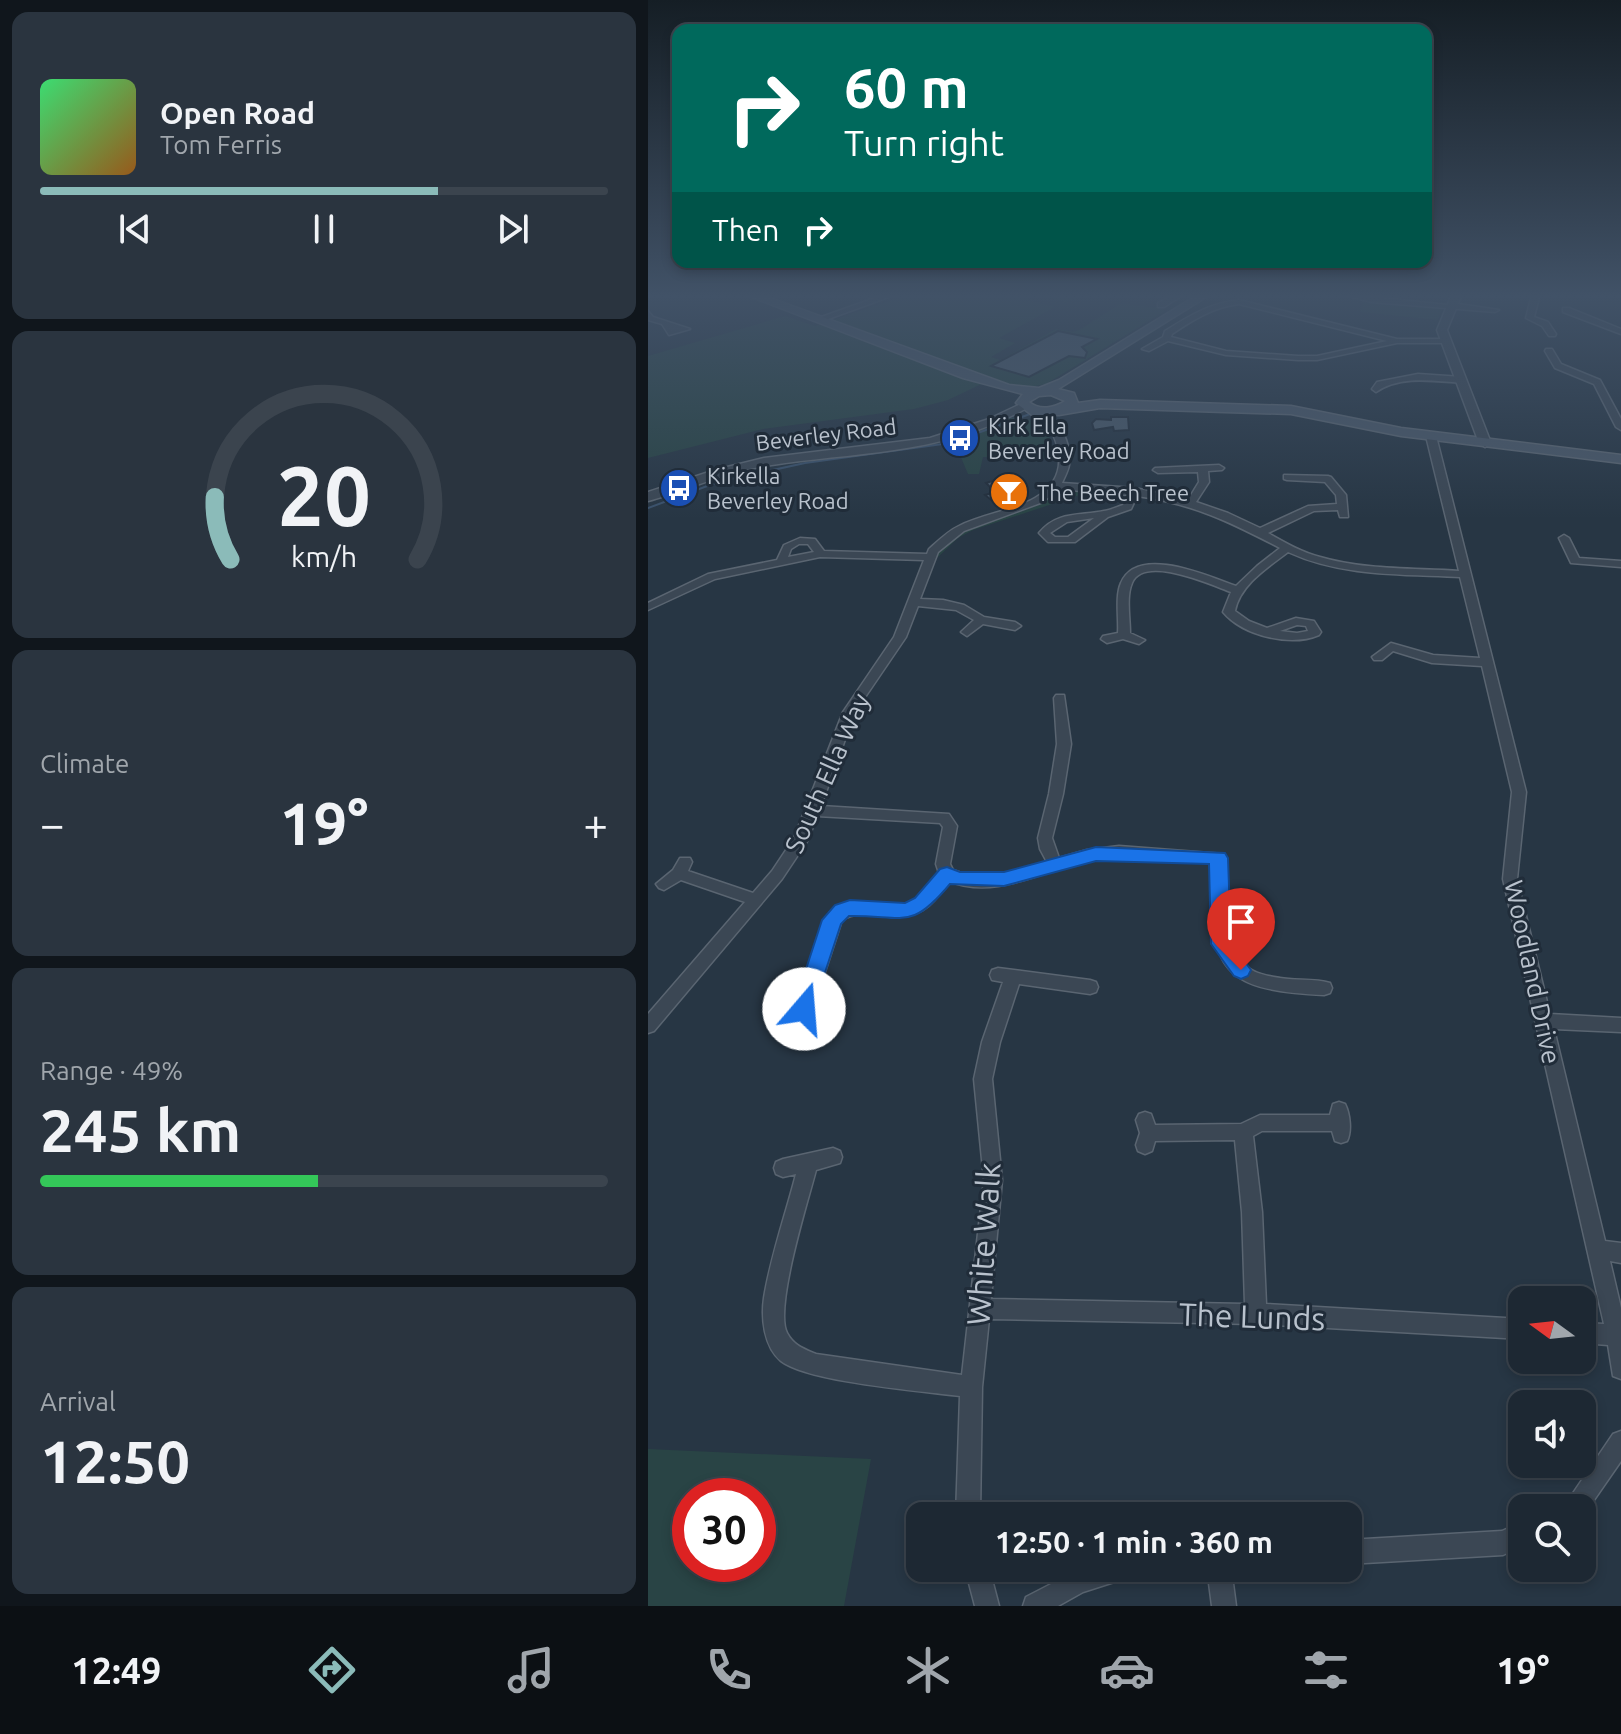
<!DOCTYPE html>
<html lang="en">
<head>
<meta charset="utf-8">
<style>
	:root { --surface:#1d2833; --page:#2a343f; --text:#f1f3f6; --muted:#a0a6ac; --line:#3b444e; --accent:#8bbbb9 }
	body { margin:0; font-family:Ubuntu,sans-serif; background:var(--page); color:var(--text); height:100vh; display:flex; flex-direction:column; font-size:30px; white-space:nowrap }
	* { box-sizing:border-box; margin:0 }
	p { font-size:26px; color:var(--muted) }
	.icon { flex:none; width:44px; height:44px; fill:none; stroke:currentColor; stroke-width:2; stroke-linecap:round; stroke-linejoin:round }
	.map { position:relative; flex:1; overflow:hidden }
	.panel { display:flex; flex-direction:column; gap:12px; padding:12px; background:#10161c; width:648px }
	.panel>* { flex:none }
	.guide { position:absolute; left:24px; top:24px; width:760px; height:244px; border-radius:16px; box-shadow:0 4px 12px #0003,0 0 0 2px var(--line); background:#00695c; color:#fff; overflow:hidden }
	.needle { width:52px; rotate:285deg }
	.controls { position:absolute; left:860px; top:1286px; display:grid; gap:16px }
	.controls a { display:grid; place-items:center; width:88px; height:88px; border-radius:16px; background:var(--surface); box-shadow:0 4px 12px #0003,0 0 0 2px var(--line); font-size:40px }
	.speed { position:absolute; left:24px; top:1478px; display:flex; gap:16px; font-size:40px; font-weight:700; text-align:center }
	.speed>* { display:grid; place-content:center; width:104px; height:104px; border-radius:50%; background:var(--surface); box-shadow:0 4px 12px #0003,0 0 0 2px var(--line); line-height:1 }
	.speed .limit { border:12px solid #d22; background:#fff; color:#111 }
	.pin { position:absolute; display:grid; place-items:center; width:68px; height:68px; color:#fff; margin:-82px -34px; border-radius:50% 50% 50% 0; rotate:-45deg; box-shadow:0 0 8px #0007 }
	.pin .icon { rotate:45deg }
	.me { position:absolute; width:88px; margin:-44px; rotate:18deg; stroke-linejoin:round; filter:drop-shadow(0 0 6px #0008) }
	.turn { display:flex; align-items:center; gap:28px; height:168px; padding:0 40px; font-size:36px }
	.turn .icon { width:104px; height:104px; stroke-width:2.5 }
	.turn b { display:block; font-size:56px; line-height:68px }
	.then { display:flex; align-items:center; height:76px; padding:0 40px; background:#0003; gap:16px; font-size:30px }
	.big { font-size:60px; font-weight:700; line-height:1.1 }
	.panel .card { flex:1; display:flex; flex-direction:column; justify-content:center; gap:12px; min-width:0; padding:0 28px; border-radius:16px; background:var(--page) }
	.panel .dial { align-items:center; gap:0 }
	.dial svg { height:208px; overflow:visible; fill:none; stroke:var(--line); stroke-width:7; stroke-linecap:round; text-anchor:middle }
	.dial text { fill:var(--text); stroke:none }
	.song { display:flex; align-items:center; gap:24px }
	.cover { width:96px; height:96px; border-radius:12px; background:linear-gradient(135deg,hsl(140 70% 55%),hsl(30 70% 35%)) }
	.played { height:8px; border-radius:4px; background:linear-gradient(90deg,var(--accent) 70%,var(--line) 70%) }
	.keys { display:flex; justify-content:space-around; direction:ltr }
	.heat { display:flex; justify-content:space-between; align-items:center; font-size:44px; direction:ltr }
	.charge { height:12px; border-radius:6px; background:linear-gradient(90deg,#34c759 49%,var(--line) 0) }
	.trip { position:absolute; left:258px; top:1502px; width:456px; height:80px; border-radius:16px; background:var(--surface); box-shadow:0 4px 12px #0003,0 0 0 2px var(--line); font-weight:700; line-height:80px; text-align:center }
	.tab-bar { display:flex; height:128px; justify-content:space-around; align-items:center; background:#0c1014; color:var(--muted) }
	.tab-bar .icon { width:56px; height:56px }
	.tab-bar .active { color:var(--accent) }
	.tab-bar b { font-size:36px; color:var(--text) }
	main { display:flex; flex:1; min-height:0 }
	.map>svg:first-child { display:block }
</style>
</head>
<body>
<main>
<section class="panel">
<div class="card">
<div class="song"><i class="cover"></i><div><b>Open Road</b><p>Tom Ferris</p></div></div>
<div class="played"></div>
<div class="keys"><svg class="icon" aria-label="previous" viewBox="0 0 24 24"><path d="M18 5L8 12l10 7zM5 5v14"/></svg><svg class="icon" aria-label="pause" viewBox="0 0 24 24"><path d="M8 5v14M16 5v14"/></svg><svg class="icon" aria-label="next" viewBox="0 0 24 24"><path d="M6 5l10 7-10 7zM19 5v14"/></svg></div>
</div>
<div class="card dial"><svg viewBox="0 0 100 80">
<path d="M14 69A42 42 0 1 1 86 69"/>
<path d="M14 69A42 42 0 0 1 8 45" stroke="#8bbbb9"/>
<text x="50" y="56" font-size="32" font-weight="700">20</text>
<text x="50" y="72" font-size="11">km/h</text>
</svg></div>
<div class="card"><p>Climate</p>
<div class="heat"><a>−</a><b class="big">19°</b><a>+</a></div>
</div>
<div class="card"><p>Range · 49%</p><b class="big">245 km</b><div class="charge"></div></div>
<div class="card"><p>Arrival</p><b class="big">12:50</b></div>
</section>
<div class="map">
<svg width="973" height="1606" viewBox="0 0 973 1606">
	<rect width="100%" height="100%" fill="#273644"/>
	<path fill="#294445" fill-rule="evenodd" d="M262,294H391L511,308L517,311L398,384L371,389L344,379L300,400L266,409L115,429L0,458V356L137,316L167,326ZM388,295L418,302L424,299L473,303L433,329L425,332L408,329L352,360L343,357L367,343L351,338L407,307L379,300Z
		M716,300L794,308L790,320L712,312Z
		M362,418L395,421L409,459L335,457L331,474H320L306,441Z
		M420,490L444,491L325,530L310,538L290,557L285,554L306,534Z
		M0,1449L223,1459L196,1606H0ZM42,1496H110V1564H42Z"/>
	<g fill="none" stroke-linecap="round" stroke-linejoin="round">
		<path stroke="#3b526c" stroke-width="2" d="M0,508L70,482L157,463L302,443L382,414"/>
	</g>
	<path fill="#485868" stroke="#222e3b" stroke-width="2" d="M410,331L449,339L434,347L439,352L437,358L421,356L381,377L343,366Z
		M463,417H480L481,430L466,431L465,427L446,430L444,423L448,419L463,420Z
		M347,480H358L376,494L347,503L337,495L347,492L338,483Z"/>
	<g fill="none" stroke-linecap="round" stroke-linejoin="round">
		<defs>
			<path id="minor" d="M238,294H249L172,322L165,320Z
				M527,294H536L516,307H510V303Z
				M694,294L800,305L804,303L851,310L847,312L723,302Z
				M884,294H892L886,317L900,322L908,334L907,336H901L894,326L878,318Z
				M591,300L749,339H798L802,341L798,343H749L669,360H650L578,355L520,341L501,351L494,349L515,337L517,331C541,316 562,303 591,300ZM591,304L739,341L669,356H650L578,351L523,337L524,334C545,320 565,307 591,304Z
				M915,308H921L973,329V334L915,312Z
				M0,311L5,317L42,329L21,335L14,324L0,320Z
				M898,349H904L913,364L952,380L973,419V430L968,427L946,384L907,368L897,351Z
				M770,374L814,377L818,380L814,383C786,381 752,375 728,392L724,389L729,382Z
				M395,410C412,420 424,445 421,465C420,471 416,478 414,483L487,488L540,500L551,482L550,472L510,473L505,470L507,468L571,465L576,468L574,470L560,471L561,482L548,502L580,513L612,528L660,506L689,504L688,495L677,482L639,480L636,479V475L680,476L683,477L698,495L700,517H692L690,510L666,511L620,533C636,542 653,552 672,557C716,570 765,568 811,571L778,436L783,433L788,436L878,792L869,879L902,1014L973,1018V1032L906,1029L957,1241L973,1243V1263L962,1261L973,1308V1379L965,1376L960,1345L934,1343V1323L956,1324L855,879L864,792L834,666L784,663L745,651L734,660H726L724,657L743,643L785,655L832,658L812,577C754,574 694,577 640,552C619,568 592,585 587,611L601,621L619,628L648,618L666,621L673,632L671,635C643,647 595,636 575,612L583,592C563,585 496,554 484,583C478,596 482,618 482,633L497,640L491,644L475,639L459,643L453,639L455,636L470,633C471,618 467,596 473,583C489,544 560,576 588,586L609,566L632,548C582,522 546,504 489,496L483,509L460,517L427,542H400L391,533C409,511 431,516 456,511C463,510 469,507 475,505L480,495L410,489L395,502L316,531L290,552L272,599L295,600L316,605L336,617L367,622L373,626L367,630L335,624L319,636L313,632L326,620L308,610L270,606L258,637L207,712L173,806L301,814L309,826L302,864L305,870C335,883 369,871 399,862L392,849L390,838L401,794L409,744L406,698L408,695H416L423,744L415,794L404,838L411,858L439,850L471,846L575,854L577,858C578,888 573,945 598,966C607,974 620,976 632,978C648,981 666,978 682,983L684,988L682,993L676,995C565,990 564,965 563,863C526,861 488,854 451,859C402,865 351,902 301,881C293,891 287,903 275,910C249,925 218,905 194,920L155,1039L152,1044L146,1046L140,1044L137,1039L182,912C213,893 242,915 264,902C276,895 283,882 291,873L288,864L295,827L292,823L169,816L160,840L134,879L6,1031L0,1033V1014L97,902L33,880L16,890L11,888L8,884L25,870L32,858H42L44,862L40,871L105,893L124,871L146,838L195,712L246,637L276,560L172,557L67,579L0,610V603L60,574L129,560L136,545L152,538L167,539L176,551L279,554L281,549C290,541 300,531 311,526C335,514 364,511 387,498C424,477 413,439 391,413ZM446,518L420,537H407L402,533L419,522ZM151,544H160L166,552L140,557L143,549ZM649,625L658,626L660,631L649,633L632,631Z
				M916,535L921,538L931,558L973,561V567L923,563L911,538Z
				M350,968L442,980L448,982L450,987L448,992L442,994L371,984L352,1042L344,1079L354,1180L343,1299L597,1304L594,1212L587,1140L507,1141L504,1151L497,1154L490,1151L488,1145L492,1133L488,1120L491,1114L497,1112L503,1114L507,1125L593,1124L612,1115H682L685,1104L691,1102L697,1104C702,1114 704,1131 699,1141L693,1143L687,1141L684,1131H614L605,1136L614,1212L618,1304L874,1319V1339L608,1324L341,1319L334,1387L332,1516H308L312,1396C273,1391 160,1382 133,1361C116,1347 113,1318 116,1298C122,1259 138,1213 148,1174L135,1177L128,1174L126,1168L128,1162L135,1159L185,1148L192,1151L194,1157L192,1163L168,1170C160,1201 126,1308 139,1333C146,1346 156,1349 168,1354L314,1375L336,1180L326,1079L334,1042L355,982L344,980L342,975L344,970Z
				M973,1431V1461L935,1516L934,1508H915L965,1434Z
				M874,1522V1546L855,1555L700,1564V1540L854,1531Z
				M317,1568H341L351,1606H327Z
				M434,1568H489L485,1576L435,1592L410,1606H375L378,1597Z
				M559,1568H583L588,1606H564Z"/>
			<path id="tertiary" d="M804,294H814L799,330L843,443L837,447L831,443L789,330Z
				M375,403L381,406L379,408C291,456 212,451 117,466C76,472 40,490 0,501V492L67,470L116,458L282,438L341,419Z"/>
			<path id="secondary" d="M96,294H111L361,385L391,388L411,380L551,294H563L410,389L426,393L430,403L452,400L643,406L753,428L973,455V463L753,436L643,414L452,408L411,415H384L368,403L375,394L315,378ZM403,395L417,401C406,408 392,411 381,402L391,396Z"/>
		</defs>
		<use href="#minor" stroke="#5a6571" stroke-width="3"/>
		<use href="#tertiary" stroke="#5a6571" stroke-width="3"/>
		<use href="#secondary" stroke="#5a6571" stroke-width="3"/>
		<use href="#minor" fill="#3b4754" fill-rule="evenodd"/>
		<use href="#tertiary" fill="#3b4754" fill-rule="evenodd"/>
		<use href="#secondary" fill="#495767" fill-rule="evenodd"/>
	</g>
	<linearGradient id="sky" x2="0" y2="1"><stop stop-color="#151e25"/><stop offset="0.57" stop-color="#415267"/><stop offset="1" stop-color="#415267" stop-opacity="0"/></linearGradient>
	<rect width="973" height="519" fill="url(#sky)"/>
	<path fill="#1a73e8" stroke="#114b97" stroke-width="2" d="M448,847L577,853L580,858L583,942L603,970L600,976L593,979L586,976L563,944L561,864L448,861L356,886L302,884C262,932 256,915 201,916L193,924L163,1015L156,1018L148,1015L145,1009L174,920L187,905L202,900L257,903L267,898L292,869L299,867L312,872H356Z"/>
	<defs>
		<symbol id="bus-disc" viewBox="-11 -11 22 22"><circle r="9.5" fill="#1a4fb4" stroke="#202c39"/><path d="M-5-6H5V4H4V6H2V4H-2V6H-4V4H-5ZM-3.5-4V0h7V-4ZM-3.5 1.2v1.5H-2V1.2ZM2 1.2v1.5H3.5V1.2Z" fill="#fff"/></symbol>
		<symbol id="bar-disc" viewBox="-11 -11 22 22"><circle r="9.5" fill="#e8710a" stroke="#202c39"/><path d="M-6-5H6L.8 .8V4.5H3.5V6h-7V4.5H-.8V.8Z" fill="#fff"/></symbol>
	</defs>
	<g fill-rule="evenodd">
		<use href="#bus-disc" x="290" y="416" width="44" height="44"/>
		<use href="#bus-disc" x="9" y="466" width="44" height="44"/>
		<use href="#bar-disc" x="339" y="470" width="44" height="44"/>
	</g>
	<g text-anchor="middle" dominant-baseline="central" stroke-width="6" stroke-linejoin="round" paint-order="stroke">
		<g font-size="22" fill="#b9c2cd" stroke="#202c39" text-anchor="start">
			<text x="340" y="425">Kirk Ella<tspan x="340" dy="25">Beverley Road</tspan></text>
			<text x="59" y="475">Kirkella<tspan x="59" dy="25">Beverley Road</tspan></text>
			<text x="389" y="492">The Beech Tree</text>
		</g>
		<g font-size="22" fill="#b9c2cd" stroke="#202c39">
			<text transform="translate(178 434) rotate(-7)">Beverley Road</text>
		</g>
		<g font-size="26" fill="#b9c2cd" stroke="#202c39">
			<text transform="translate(179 773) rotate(-66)">South Ella Way</text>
			<text transform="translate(885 972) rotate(78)">Woodland Drive</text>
		</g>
		<g font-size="32" fill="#b9c2cd" stroke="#202c39">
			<text transform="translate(335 1244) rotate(-86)">White Walk</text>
			<text transform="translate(604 1316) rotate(2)">The Lunds</text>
		</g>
	</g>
</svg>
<div class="controls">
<a><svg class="needle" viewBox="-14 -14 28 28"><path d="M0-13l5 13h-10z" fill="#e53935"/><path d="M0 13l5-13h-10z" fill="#a0a6ac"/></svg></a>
<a><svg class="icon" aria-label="sound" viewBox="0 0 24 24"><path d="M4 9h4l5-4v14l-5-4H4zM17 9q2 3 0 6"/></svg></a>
<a><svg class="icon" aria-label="search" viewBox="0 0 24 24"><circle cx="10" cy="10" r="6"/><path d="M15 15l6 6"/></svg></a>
</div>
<div class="speed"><div class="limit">30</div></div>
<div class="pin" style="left:593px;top:970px;background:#d93025"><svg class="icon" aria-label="arrive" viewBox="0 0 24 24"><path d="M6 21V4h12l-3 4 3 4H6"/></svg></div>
<svg class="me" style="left:156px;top:1009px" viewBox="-20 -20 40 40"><circle r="19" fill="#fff"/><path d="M0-13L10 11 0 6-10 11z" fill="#1a73e8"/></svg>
<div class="trip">12:50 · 1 min · 360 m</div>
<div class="guide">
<div class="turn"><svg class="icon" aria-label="right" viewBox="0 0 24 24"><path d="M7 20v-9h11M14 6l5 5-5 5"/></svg><div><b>60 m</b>Turn right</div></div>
<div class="then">Then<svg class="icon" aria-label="right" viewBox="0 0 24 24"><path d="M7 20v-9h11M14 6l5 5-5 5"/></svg></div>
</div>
</div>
</main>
<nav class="tab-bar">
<b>12:49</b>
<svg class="icon active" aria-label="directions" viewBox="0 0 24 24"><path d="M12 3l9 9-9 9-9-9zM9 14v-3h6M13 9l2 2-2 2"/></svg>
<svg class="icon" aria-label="music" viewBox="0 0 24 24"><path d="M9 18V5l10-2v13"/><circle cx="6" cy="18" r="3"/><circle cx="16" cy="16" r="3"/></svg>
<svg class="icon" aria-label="phone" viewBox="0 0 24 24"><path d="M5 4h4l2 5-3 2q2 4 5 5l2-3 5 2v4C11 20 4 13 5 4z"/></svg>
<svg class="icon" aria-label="climate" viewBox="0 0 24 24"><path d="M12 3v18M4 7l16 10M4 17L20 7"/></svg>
<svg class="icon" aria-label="car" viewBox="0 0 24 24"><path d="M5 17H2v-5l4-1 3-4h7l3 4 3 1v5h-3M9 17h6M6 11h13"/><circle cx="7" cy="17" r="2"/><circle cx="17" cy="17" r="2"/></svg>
<svg class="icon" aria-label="filters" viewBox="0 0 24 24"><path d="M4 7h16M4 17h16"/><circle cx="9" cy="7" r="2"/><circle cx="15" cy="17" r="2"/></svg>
<b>19°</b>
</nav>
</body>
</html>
